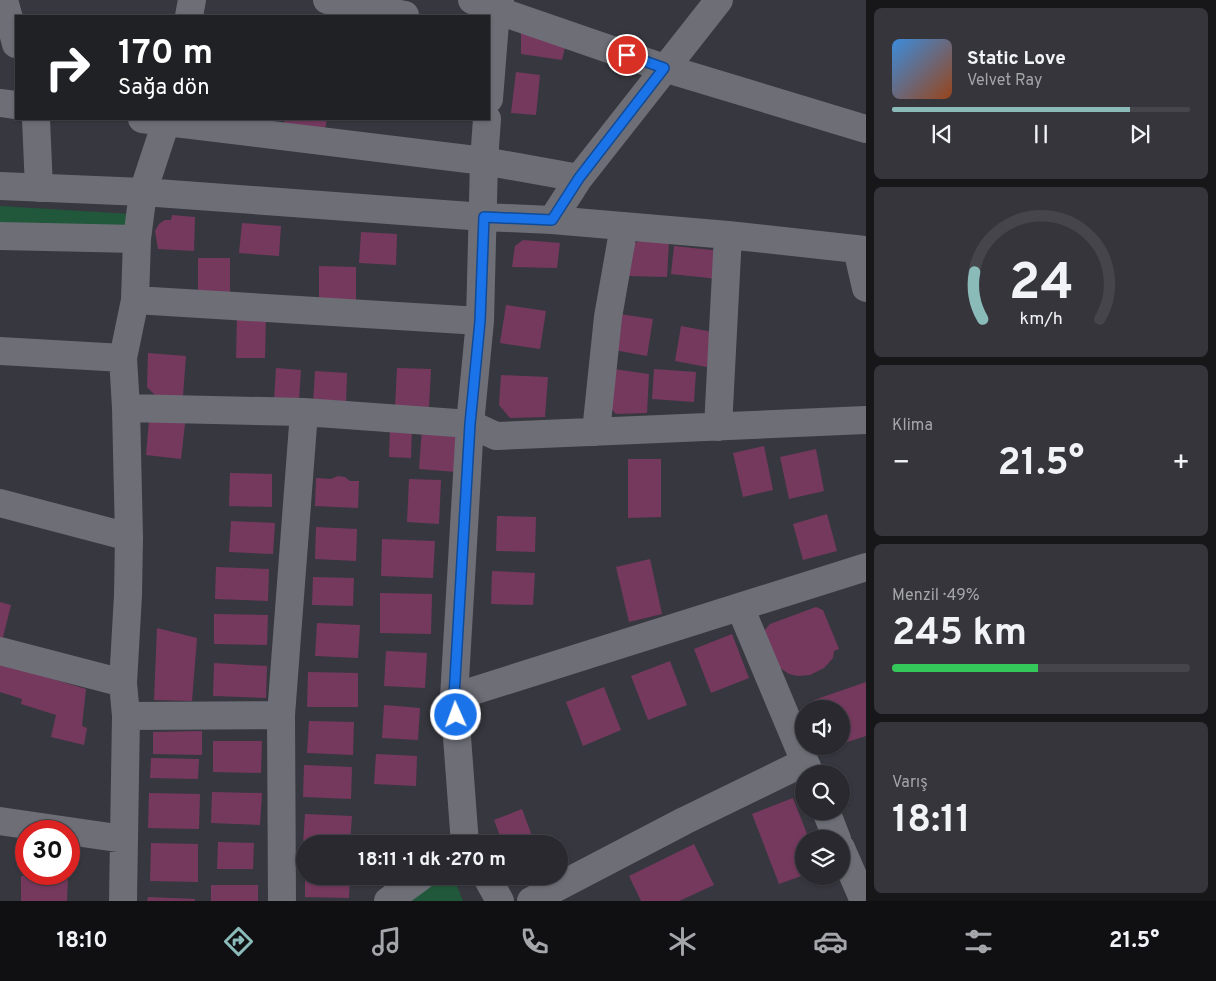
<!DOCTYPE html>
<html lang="tr">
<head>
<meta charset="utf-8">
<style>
	:root { --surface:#29292f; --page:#35353b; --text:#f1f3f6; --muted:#a5a6aa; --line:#45454b; --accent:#8bbbb9 }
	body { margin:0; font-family:Overpass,sans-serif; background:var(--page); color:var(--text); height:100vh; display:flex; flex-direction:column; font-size:19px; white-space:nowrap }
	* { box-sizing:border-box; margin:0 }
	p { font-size:16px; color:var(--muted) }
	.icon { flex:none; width:28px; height:28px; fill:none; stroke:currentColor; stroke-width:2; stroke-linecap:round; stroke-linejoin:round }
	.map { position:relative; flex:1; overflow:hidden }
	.details { display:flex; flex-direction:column; gap:8px; padding:8px; background:#17171a; width:350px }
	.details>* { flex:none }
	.hud { position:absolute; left:15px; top:15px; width:475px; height:105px; border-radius:0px; box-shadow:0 1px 4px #0004,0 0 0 1px var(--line); background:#202124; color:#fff; overflow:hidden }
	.controls { position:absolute; left:795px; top:700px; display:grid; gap:10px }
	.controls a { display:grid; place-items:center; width:55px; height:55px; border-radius:50%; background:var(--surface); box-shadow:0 1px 4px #0004,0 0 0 1px var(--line); font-size:25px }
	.speed { position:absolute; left:15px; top:820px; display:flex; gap:10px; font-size:25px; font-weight:700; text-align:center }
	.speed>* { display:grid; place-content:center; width:65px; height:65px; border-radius:50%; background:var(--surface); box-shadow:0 1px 4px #0004,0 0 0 1px var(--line); line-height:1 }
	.speed .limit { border:8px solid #d22; background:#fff; color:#111 }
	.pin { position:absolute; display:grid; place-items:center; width:42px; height:42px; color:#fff; margin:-21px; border:2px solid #fff; border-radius:50%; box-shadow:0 1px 5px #0007 }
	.me { position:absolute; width:55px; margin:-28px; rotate:358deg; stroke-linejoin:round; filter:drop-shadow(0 0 4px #0008) }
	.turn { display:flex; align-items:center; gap:18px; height:105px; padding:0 20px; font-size:22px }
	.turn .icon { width:65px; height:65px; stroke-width:2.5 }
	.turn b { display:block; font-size:35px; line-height:42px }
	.big { font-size:38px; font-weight:700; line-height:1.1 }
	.details .tile { flex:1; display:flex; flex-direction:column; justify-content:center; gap:8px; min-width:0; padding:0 18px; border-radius:8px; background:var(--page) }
	.details .dial { align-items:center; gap:0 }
	.dial svg { height:130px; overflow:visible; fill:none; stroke:var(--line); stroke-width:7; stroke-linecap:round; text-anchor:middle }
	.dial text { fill:var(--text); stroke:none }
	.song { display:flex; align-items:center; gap:15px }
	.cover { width:60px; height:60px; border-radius:8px; background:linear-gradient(135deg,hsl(210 70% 55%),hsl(20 70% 35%)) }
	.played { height:5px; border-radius:2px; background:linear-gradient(90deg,var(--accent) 80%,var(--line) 80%) }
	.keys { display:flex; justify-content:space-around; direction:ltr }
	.heat { display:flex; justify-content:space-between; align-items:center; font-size:28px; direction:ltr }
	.charge { height:8px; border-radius:4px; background:linear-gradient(90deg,#34c759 49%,var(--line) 0) }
	.trip { position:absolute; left:296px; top:835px; width:272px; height:50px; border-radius:25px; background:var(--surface); box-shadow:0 1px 4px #0004,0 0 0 1px var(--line); font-weight:700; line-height:50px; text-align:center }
	.menu { display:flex; height:80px; justify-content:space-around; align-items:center; background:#101013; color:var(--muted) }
	.menu .icon { width:35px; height:35px }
	.menu .selected { color:var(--accent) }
	.menu b { font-size:22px; color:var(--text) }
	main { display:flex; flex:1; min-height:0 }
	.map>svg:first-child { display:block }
</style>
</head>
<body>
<main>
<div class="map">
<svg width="866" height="901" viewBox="0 0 866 901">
	<rect width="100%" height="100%" fill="#37373f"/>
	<path fill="#21573a" d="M0,206L131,214L128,231L0,227Z
		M435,876H453L463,901H405Z"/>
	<path fill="#75395e" d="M532,32L565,47L562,60L521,54V33Z
		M516,72L540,75L536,115L511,113Z
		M285,119H327L324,134L283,127Z
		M172,215L195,217L194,251L158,249L155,231L159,224L165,220H171Z
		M242,223L281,226L279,256L239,253Z
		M361,232L397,234L396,265L359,263Z
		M523,240L560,243L557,268L512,267L515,246Z
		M639,241L669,242L667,277L629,276L633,244Z
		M674,246L721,251L718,279L671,274Z
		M198,258H230V293L198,292Z
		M319,266L356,267V301L319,300Z
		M506,305L546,311L540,349L500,343Z
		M620,314L653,319L647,356L614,350Z
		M237,316L266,317L265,358H236Z
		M681,326L713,332L707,367L675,361Z
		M148,353L186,356L183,396H156L147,387Z
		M276,368L301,370L299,401L274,400Z
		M397,368L431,369L429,408L395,407Z
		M613,369L649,374L647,413L616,414L606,403Z
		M654,369L696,372L694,402L652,399Z
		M315,371L347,373L346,406L313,404Z
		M501,375L548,377L545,417L510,418L499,405Z
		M186,415L181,459L146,455L149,420Z
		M390,426H412L411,458L389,457Z
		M422,427H446L459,439L456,472L419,469Z
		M764,446L773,490L743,497L733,453Z
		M816,449L824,491L789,499L780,457Z
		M628,459H661V517L628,518Z
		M230,473L272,474V507L229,506Z
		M338,476L345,477L350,481H359L358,508L315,506L316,478L331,479Z
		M409,479L441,480L439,524L407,522Z
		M827,514L837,551L803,560L793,524Z
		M497,516L536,517L535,552L496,551Z
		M231,521L275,523L273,554L229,552Z
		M316,527L357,529L356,561L315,559Z
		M382,539L435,541L433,578L381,576Z
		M650,559L662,614L629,622L616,567Z
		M216,567L269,569L268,601L215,599Z
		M492,571L535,573L533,605L491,604Z
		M313,577L354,578L353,606L312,605Z
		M380,593L432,594L431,634L380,633Z
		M0,602L11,605L1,645H0Z
		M816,607L823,610L839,649L834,651L833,658L824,668L810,675L798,676L789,674L780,668L764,631L770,624Z
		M214,614L268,615L267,645L214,644Z
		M317,623L360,625L358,658L315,656Z
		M157,628L197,638L192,701L154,700Z
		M732,634L749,678L711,693L694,649Z
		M386,651L427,653L425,688L384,686Z
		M670,661L687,705L648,720L631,676Z
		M0,663L86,689L82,726L87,728L84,745L51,737L56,715L21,704L22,699L0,692Z
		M214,663L267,666L266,698L213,696Z
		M308,672L358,673V707H307Z
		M866,682V736L841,744V709H817L814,700Z
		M604,687L621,730L583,746L566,702Z
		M384,705L420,708L418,740L382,738Z
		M309,721L354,722L353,755L307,753Z
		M202,731V755L153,754V732Z
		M213,741H262L261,773L213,772Z
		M376,754L417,756L416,786L374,784Z
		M151,758L199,759L198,779L150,778Z
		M304,765L352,767L351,799L303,797Z
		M212,792L262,793L260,825L211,823Z
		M149,793L200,794L199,829L148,828Z
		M793,798L809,839H804V875L779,884L752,814Z
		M522,809L535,844H503L494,820Z
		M305,814L352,816L350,844H303Z
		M218,842L254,843L253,869H217Z
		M151,843L198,844V882L150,881Z
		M694,844L714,885L679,901H641L629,876Z
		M21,876L68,877L67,901H21Z
		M305,876H350L349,898L305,897Z
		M211,885H258V901H211Z
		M148,897L195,899V901H147Z"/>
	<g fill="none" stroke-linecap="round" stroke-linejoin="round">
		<path stroke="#6e6e77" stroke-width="28" d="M4,0L16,44
			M327,0L405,15
			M472,0L496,10L664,68L866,129
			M189,16L192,0
			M489,99L496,10L500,0
			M0,103L16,105
			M36,119L39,188
			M142,119L484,161L579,178
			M0,186L143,192L484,217L552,220L728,235L866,250
			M552,220L579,178L719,0
			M0,236L137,239
			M857,249L866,288
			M135,300L480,321
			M0,351L123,358
			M126,408L304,412L470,424L496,436L866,420
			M718,427L728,235
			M596,432L608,317L624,226
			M0,503L129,537
			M740,607L810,774
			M0,651L123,683
			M454,697L866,567
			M126,716L281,715
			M826,811L837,839
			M0,821L124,839
			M465,844L454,697L470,424L480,321L484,161L487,119
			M841,848L864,901
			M486,876L500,901
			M123,901L126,716L123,683L128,595L129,537L126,408L123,358L135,300L137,239L143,192L167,119
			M282,901L281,715L304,412
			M388,901L422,876
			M531,901L684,821L805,762"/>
	</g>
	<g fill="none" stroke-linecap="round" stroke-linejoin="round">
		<defs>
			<path id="route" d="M456,715L454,697L470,424L480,321L484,217L552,220L579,178L664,68L627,55"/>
		</defs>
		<use href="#route" stroke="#114b97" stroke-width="12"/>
		<use href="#route" stroke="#1a73e8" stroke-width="9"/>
	</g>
</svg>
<div class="controls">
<a><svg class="icon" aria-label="sound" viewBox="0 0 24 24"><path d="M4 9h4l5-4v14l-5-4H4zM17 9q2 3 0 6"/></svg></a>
<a><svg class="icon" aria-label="search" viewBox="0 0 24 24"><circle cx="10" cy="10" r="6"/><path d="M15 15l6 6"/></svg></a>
<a><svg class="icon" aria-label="layers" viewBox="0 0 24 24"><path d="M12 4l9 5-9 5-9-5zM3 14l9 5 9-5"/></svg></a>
</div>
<div class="speed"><div class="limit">30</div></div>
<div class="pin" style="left:627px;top:55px;background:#d93025"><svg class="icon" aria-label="arrive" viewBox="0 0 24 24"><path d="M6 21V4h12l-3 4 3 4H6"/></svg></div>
<svg class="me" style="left:456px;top:715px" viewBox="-20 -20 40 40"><circle r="17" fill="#1a73e8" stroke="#fff" stroke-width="3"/><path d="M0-11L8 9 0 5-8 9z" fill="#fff"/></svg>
<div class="trip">18:11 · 1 dk · 270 m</div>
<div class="hud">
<div class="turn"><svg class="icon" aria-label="right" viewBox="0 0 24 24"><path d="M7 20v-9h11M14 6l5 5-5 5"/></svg><div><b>170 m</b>Sağa dön</div></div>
</div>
</div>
<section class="details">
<div class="tile">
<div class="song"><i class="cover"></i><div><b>Static Love</b><p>Velvet Ray</p></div></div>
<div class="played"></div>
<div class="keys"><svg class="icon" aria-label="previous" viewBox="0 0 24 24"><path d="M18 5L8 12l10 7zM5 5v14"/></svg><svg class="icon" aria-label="pause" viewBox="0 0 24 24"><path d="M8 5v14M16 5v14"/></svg><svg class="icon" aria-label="next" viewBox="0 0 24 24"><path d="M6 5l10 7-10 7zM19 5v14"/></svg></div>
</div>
<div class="tile dial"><svg viewBox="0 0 100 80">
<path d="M14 69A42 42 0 1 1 86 69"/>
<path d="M14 69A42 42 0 0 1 9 40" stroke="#8bbbb9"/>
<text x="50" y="56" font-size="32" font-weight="700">24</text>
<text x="50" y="72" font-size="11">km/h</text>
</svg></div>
<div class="tile"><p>Klima</p>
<div class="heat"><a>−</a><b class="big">21.5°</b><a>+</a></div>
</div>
<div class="tile"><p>Menzil · 49%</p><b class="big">245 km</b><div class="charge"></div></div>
<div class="tile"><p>Varış</p><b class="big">18:11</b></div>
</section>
</main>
<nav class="menu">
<b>18:10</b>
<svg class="icon selected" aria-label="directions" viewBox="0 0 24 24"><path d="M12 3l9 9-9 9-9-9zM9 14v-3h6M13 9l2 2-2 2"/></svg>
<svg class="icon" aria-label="music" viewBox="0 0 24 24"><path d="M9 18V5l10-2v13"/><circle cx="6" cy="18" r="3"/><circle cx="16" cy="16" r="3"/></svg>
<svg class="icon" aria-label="phone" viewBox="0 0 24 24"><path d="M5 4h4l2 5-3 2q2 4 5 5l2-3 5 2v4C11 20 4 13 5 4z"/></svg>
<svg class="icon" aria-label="climate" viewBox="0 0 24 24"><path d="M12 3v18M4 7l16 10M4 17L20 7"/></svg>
<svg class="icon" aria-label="car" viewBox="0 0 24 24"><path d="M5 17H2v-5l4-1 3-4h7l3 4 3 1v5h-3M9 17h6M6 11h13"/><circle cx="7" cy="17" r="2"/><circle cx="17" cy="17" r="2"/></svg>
<svg class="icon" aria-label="filters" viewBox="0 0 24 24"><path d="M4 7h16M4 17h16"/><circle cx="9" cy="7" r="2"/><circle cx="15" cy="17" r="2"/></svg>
<b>21.5°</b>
</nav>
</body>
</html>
